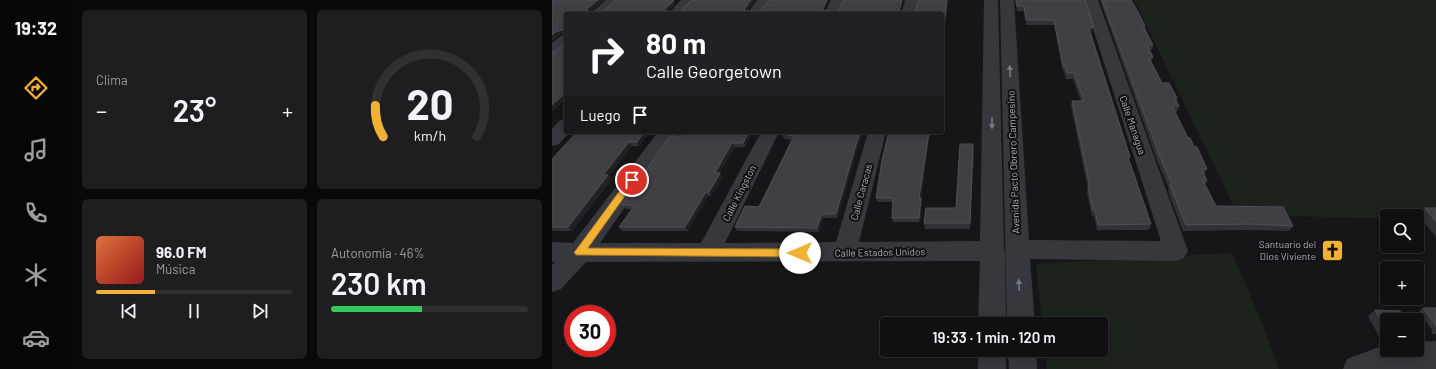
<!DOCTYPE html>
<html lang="es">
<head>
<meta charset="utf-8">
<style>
	:root { --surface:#101012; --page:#1e1e20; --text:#f1f3f6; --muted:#9c9d9f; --line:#303032; --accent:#f2b134 }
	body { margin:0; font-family:Barlow,sans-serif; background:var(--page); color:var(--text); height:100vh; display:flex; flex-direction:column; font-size:15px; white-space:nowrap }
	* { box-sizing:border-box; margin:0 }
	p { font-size:13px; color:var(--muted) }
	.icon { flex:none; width:22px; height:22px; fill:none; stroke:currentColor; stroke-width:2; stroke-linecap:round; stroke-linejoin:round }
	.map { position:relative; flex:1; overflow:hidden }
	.side { display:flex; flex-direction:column; gap:10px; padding:10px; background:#09090a; width:480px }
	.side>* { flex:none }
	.hud { position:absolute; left:12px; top:12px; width:380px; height:122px; border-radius:4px; box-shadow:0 2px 10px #0003,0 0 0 1px var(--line); background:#202124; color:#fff; overflow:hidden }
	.fabs { position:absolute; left:828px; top:209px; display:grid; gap:8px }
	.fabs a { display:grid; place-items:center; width:44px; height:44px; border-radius:4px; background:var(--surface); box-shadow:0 2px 10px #0003,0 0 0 1px var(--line); font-size:20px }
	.speed { position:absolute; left:12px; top:305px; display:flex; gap:8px; font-size:20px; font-weight:700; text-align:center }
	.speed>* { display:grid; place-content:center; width:52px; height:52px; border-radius:50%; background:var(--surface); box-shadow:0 2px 10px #0003,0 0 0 1px var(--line); line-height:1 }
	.speed .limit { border:6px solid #d22; background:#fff; color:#111 }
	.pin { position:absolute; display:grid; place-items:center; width:34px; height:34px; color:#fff; margin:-17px; border:2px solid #fff; border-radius:50%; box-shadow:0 1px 4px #0007 }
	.me { position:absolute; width:44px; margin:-22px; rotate:270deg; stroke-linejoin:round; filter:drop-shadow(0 0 3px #0008) }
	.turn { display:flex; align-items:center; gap:14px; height:84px; padding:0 16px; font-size:18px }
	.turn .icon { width:52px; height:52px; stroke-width:2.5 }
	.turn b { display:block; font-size:28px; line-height:34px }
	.then { display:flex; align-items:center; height:38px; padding:0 16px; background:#0003; gap:8px; font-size:15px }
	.big { font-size:30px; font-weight:600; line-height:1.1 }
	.side .tile { flex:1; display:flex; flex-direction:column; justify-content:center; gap:6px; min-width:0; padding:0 14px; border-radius:6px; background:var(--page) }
	.side .dial { align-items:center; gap:0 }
	.dial svg { height:104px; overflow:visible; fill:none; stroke:var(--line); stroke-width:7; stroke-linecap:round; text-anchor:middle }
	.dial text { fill:var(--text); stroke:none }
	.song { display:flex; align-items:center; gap:12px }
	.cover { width:48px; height:48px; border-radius:6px; background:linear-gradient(135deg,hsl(20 70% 55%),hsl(0 70% 35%)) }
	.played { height:4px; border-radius:2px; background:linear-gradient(90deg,var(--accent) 30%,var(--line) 30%) }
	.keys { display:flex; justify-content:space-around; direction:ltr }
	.heat { display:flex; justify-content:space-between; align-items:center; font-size:22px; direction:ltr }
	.charge { height:6px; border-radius:3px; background:linear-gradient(90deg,#34c759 46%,var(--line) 0) }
	.side .tiles { flex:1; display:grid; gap:10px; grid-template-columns:repeat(2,1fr) }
	.trip { position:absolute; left:328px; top:317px; width:228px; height:40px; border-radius:4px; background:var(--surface); box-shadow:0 2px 10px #0003,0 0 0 1px var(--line); font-weight:600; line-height:40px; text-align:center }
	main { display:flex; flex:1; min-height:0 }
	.tab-bar { display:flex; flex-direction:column; width:72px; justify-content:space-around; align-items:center; background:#060607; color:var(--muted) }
	.tab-bar .icon { width:28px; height:28px }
	.tab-bar .active { color:var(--accent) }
	.tab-bar b { font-size:18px; color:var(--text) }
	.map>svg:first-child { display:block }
</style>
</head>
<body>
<main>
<nav class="tab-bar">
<b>19:32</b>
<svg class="icon active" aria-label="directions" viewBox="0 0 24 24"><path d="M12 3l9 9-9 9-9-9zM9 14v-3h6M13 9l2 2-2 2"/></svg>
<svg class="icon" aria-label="music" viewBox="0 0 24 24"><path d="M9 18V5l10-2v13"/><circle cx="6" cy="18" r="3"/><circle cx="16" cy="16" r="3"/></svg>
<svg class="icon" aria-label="phone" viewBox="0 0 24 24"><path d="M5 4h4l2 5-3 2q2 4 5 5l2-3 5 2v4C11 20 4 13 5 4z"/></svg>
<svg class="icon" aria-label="climate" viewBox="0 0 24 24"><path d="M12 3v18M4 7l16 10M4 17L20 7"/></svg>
<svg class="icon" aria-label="car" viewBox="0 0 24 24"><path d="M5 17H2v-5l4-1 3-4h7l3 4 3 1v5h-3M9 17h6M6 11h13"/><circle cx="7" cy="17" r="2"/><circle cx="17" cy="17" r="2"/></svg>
</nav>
<section class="side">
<div class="tiles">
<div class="tile"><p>Clima</p>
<div class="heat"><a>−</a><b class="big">23°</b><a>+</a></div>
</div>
<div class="tile dial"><svg viewBox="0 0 100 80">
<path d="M14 69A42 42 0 1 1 86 69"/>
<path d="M14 69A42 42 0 0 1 8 45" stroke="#f2b134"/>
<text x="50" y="56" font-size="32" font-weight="700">20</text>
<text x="50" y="72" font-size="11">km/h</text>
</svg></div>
<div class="tile">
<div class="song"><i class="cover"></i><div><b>96.0 FM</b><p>Música</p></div></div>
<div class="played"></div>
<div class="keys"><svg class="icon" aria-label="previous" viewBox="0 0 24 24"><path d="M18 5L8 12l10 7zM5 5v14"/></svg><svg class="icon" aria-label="pause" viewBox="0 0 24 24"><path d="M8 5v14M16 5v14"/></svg><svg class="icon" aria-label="next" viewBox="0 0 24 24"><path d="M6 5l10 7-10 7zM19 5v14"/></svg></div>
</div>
<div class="tile"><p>Autonomía · 46%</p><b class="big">230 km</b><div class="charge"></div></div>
</div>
</section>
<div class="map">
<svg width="884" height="369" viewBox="0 0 884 369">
	<rect width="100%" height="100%" fill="#161618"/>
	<path fill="#1c231d" d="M582,0H884V218H865V216H835V218L686,215Z
		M680,253L710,323L727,369H495L493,350H549V324H490L484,264Z"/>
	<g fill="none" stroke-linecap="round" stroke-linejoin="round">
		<path fill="#37383d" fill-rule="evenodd" d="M54,0H69L53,14H38Z
			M129,0H143L130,14H116Z
			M205,0H219L209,14H195Z
			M279,0H293L286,14H272Z
			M353,0H367L363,14H349Z
			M432,0H446L452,249L453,251L454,324H426L428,261L34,262L9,289L0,292V265L3,262H0V242L21,243L106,132H125L48,243H149L209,132H227L173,243L284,242L316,132H334L307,242L428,241Z
			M448,0H462L477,240L609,241L532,0H546L636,251L632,258L624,261L478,259L483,324H455Z
			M14,35V47L5,54L0,56V43L9,36Z
			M14,119V132H18L7,144L0,146V129L7,121Z
			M884,341V369H791L795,359L835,344V350H865V342Z
			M426,350H454V369H426Z
			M456,350H484L485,369H457Z"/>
	</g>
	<path fill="#323236" d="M463,0H533L542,27L541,32L539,33L578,157L577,161L599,224L597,230H545L542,216H540L535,193L536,189L519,106L520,101H529L521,79H514L512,71H511L502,25H474L472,11H465Z
		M548,0H579L593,26V29L601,45L600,50H597L601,57L599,63L610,83L625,98L624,101L627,106L625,112H623L636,138L655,169L652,175L655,181L653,185L664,206L741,226L737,231L693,230L631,231L616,191L617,189L606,163Z
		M98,132L87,146H80L57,176L60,179L20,231H0V159Z
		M133,132H201L193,147H183L167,173L170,177L159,196H156L136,231H70L67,227L80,209H74L70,205L130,136Z
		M231,132H311L304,152L286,218H271L267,232L185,231L183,227L207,207L240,140L231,138L230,134Z
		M337,132H378L369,198L370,203L368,222H341L340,218L341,202H325L324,198Z
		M422,151L418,229H373L372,223L404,208Z
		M873,208H884V237L866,215Z
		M871,308H884V334H880V330L867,311Z
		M823,310L835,320V341L829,340L816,316Z"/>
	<path fill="#212124" d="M46,0H53L37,13V14L35,9Z
		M122,0L123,4L115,13L113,11V9Z
		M199,0H203L194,14L192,9Z
		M274,0H276V2L271,14L270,10Z
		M350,0H351L348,14L347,11Z
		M395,0H396L390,51V44Z
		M542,27L541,32L536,34L537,29Z
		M12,30L14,34L8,35L0,42V35L5,31Z
		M14,92V99L0,112V105Z
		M92,132H98L87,146L85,142Z
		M197,132H201L193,147L191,143Z
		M308,132H311L304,152L286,218L284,214L303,148Z
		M377,132H378L368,203L367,198Z
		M77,142L80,146L57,176L60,179L20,231L16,227L51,175Z
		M180,143L183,147L165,177L163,173Z
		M421,144L422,151L418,229V223Z
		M168,173L170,177L159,196L157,192Z
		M154,192L156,196L136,231L133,227Z
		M369,198L370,203L368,222L367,218Z
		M270,214L271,218L267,232L265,228Z"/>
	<path fill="#3f3f44" stroke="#4f5156" d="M0,0H46L35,9L36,12L52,11L64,0H122L113,9V11L128,12L140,0H199L192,9L193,11H209L217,0H275L270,10L285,12L292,0H350L347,11L363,12L367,0H395L390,44V14H14V92L0,105V52L3,51L12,44V30L5,31L0,35Z
		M464,0H533L542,27L537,29L578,157H576L599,224L546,225L543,210H541L536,187H538L520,101H532L522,73H515L513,66H511L502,20H474L472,6H465Z
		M550,0H579L586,12L593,26H591L601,45H595L601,57L597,58L610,83H617L625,98H623L627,106H620L636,138H638L642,147H645L655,169H650L655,181H651L664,206L731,207L741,226L696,224L634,225L618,185H620L608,157Z
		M25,132H92L85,142H77L51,175H56L16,227H0V159Z
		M133,132H197L191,143H180L163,173H168L157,192H154L133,227H67L83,205H70L118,136H130Z
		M231,132H308L303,148L284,214H270L265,228L183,227L193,206L207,207L242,136L230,134Z
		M337,132H377L367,198H369L367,218H340L341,198H324L330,160Z
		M408,144H421L418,223H372L374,208H404Z
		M873,208H884V222Z
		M871,308H884V326Z
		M823,310L848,311L853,320H835V331Z"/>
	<defs><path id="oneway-solid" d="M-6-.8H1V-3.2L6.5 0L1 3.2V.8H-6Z"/></defs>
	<g fill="#757881">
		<use href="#oneway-solid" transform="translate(458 71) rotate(-92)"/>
		<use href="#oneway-solid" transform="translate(440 123) rotate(90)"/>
		<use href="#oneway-solid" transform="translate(467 285) rotate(-93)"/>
	</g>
	<path fill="#f2b134" stroke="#9d7322" d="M80,177L85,180L83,182L36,248L248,249L251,250L253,253L251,256L248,257L24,255L22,252L24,250L77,178Z"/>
	<defs>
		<symbol id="church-square" viewBox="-11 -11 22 22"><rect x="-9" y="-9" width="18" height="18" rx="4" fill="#f2b134" stroke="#111113"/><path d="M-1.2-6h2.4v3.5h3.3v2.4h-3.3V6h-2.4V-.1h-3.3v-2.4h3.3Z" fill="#111"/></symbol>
	</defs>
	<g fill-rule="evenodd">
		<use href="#church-square" x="768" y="238" width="25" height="25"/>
	</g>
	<g text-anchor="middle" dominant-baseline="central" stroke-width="4" stroke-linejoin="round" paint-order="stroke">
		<g font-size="10" fill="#a8adb8" stroke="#111113">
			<text transform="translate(581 125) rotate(71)">Calle Managua</text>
			<text transform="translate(461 162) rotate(-92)">Avenida Pacto Obrero Campesino</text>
			<text transform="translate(309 192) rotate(-75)">Calle Caracas</text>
			<text transform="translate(187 193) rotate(-63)">Calle Kingston</text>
			<text transform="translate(328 252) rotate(-1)">Calle Estados Unidos</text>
		</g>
		<g font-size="10" fill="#a8adb8" stroke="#111113" text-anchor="end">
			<text x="764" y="244">Santuario del<tspan x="764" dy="12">Dios Viviente</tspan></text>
		</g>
	</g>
</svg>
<div class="fabs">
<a><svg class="icon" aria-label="search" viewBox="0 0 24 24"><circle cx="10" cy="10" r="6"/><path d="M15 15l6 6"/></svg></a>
<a>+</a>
<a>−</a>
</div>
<div class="speed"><div class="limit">30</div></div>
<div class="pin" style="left:80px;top:180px;background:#d93025"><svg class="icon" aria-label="arrive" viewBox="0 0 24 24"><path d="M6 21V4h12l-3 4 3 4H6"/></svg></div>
<svg class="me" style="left:248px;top:253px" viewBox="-20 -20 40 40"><circle r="19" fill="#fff"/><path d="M0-13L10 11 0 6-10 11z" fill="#f2b134"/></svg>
<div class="trip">19:33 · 1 min · 120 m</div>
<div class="hud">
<div class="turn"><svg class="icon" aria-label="right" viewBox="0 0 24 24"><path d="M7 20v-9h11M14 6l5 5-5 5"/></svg><div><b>80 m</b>Calle Georgetown</div></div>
<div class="then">Luego<svg class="icon" aria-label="arrive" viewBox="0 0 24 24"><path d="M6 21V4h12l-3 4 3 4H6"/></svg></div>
</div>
</div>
</main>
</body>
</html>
